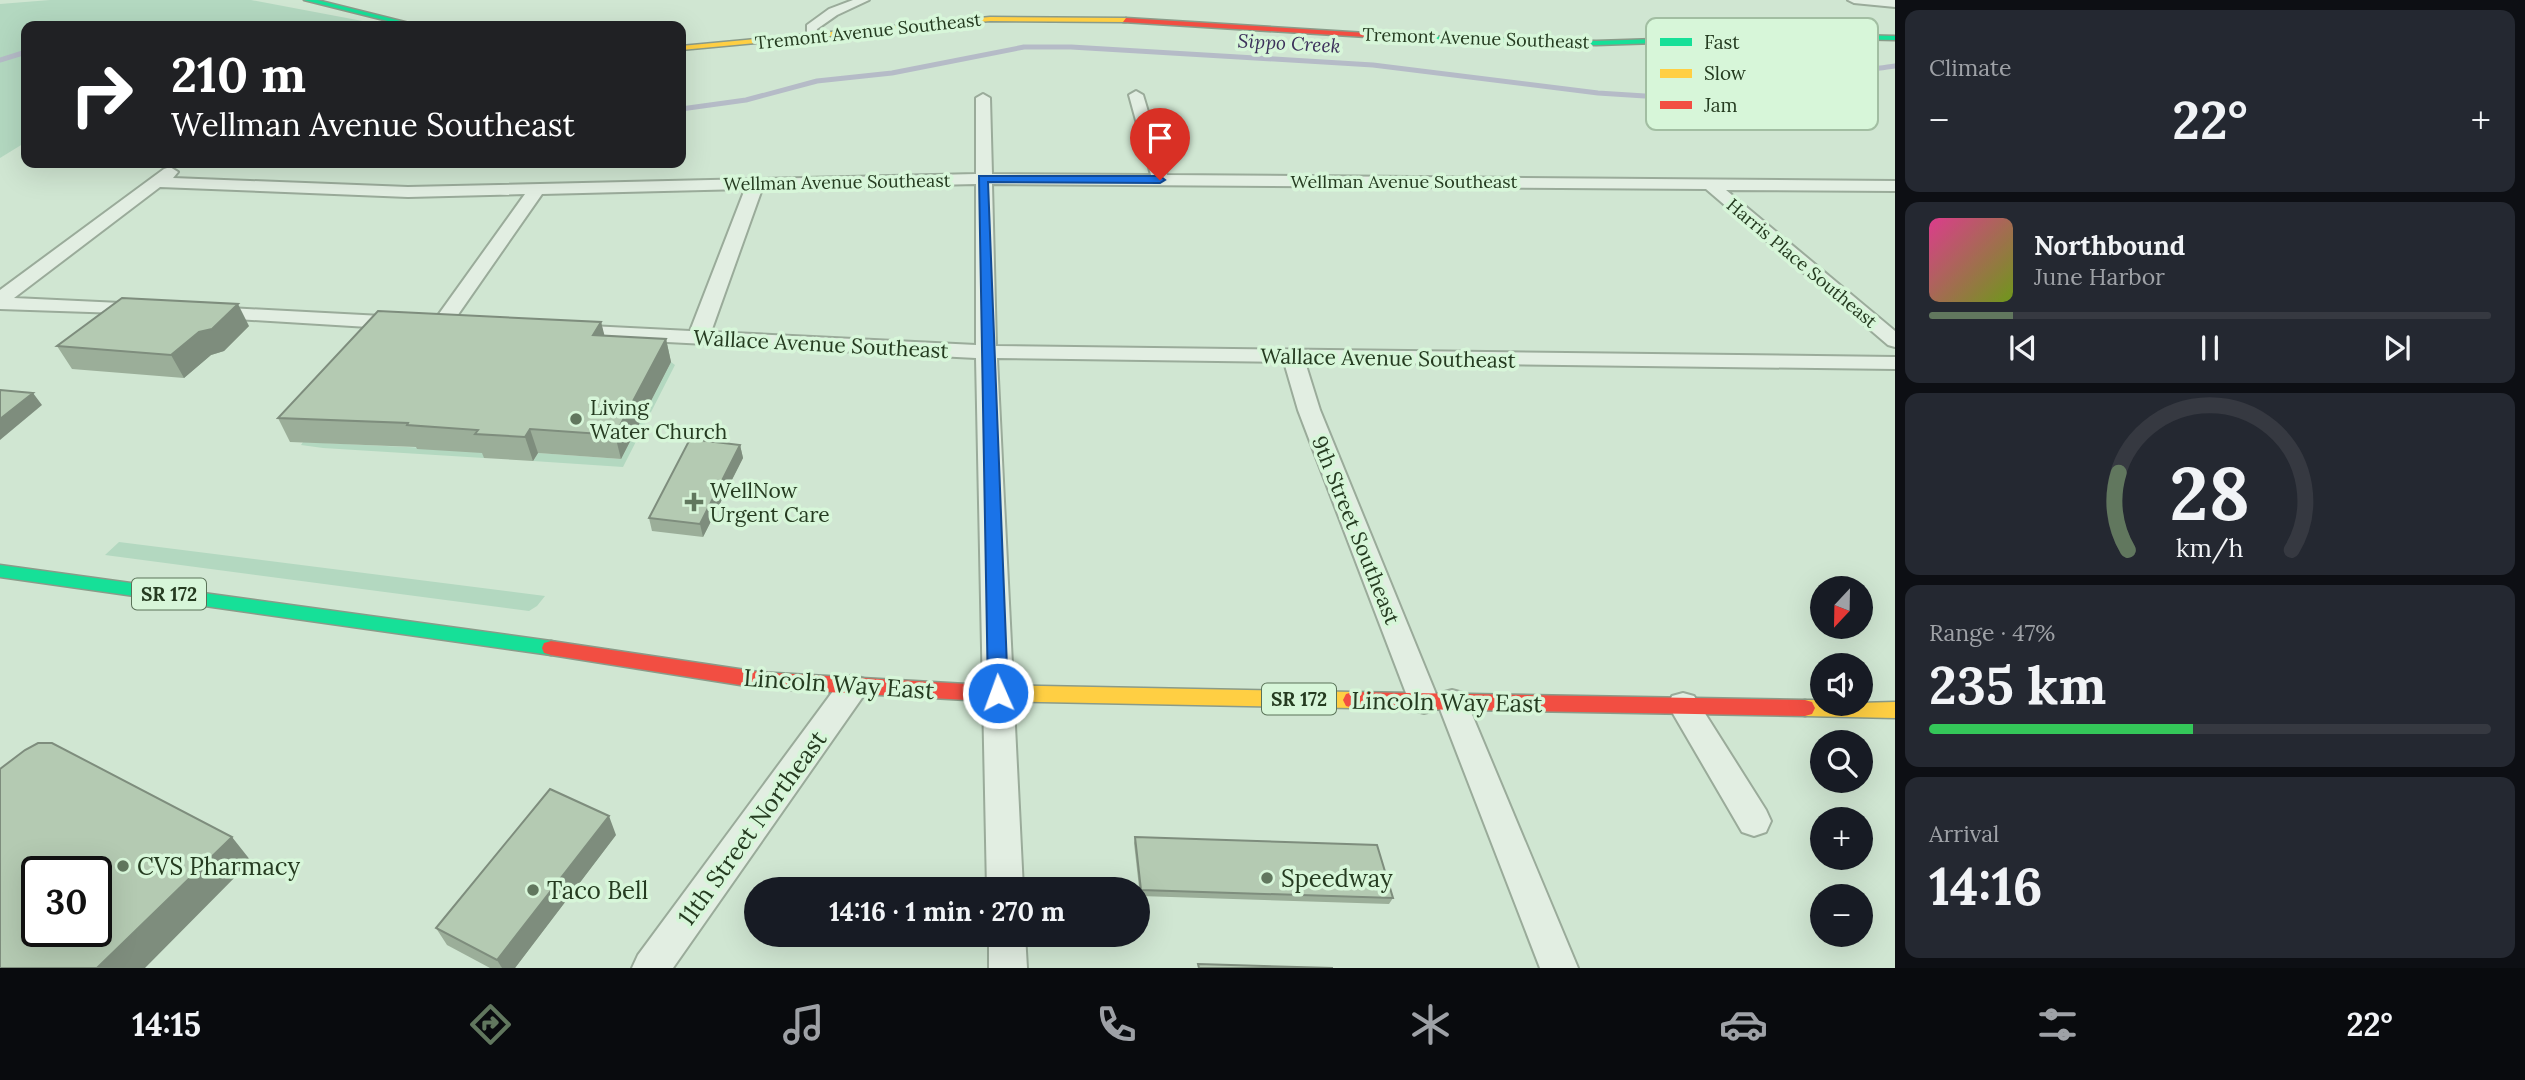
<!DOCTYPE html>
<html lang="en">
<head>
<meta charset="utf-8">
<style>
	:root { --surface:#171b24; --page:#242831; --text:#f1f3f6; --muted:#9ea1a6; --line:#363941; --accent:#61775e }
	body { margin:0; font-family:Lora,serif; background:var(--page); color:var(--text); height:100vh; display:flex; flex-direction:column; font-size:26px; white-space:nowrap }
	* { box-sizing:border-box; margin:0 }
	p { font-size:23px; color:var(--muted) }
	.icon { flex:none; width:38px; height:38px; fill:none; stroke:currentColor; stroke-width:2; stroke-linecap:round; stroke-linejoin:round }
	.map { position:relative; flex:1; overflow:hidden }
	.drawer { display:flex; flex-direction:column; gap:10px; padding:10px; background:#0d0f14; width:630px }
	.drawer>* { flex:none }
	.hud { position:absolute; left:21px; top:21px; width:665px; height:147px; border-radius:14px; box-shadow:0 7px 28px #0002; background:#202124; color:#fff; overflow:hidden }
	.needle { width:46px; rotate:202deg }
	.controls { position:absolute; left:1810px; top:576px; display:grid; gap:14px }
	.controls a { display:grid; place-items:center; width:63px; height:63px; border-radius:50%; background:var(--surface); box-shadow:0 7px 28px #0002; font-size:35px }
	.speed { position:absolute; left:21px; top:856px; display:flex; gap:14px; font-size:35px; font-weight:700; text-align:center }
	.speed>* { display:grid; place-content:center; width:91px; height:91px; border-radius:50%; background:var(--surface); box-shadow:0 7px 28px #0002; line-height:1 }
	.speed .limit { border:4px solid #111; border-radius:10px; background:#fff; color:#111 }
	.pin { position:absolute; display:grid; place-items:center; width:60px; height:60px; color:#fff; margin:-72px -30px; border-radius:50% 50% 50% 0; rotate:-45deg; box-shadow:0 0 7px #0007 }
	.pin .icon { rotate:45deg }
	.me { position:absolute; width:77px; margin:-38px; rotate:358deg; stroke-linejoin:round; filter:drop-shadow(0 0 5px #0008) }
	.turn { display:flex; align-items:center; gap:24px; height:147px; padding:0 35px; font-size:32px }
	.turn .icon { width:91px; height:91px; stroke-width:2.5 }
	.turn b { display:block; font-size:49px; line-height:60px }
	.big { font-size:52px; font-weight:700; line-height:1.1 }
	.drawer .widget { flex:1; display:flex; flex-direction:column; justify-content:center; gap:10px; min-width:0; padding:0 24px; border-radius:14px; background:var(--page) }
	.drawer .dial { align-items:center; gap:0 }
	.dial svg { height:182px; overflow:visible; fill:none; stroke:var(--line); stroke-width:7; stroke-linecap:round; text-anchor:middle }
	.dial text { fill:var(--text); stroke:none }
	.song { display:flex; align-items:center; gap:21px }
	.cover { width:84px; height:84px; border-radius:10px; background:linear-gradient(135deg,hsl(330 70% 55%),hsl(80 70% 35%)) }
	.played { height:7px; border-radius:4px; background:linear-gradient(90deg,var(--accent) 15%,var(--line) 15%) }
	.keys { display:flex; justify-content:space-around; direction:ltr }
	.heat { display:flex; justify-content:space-between; align-items:center; font-size:38px; direction:ltr }
	.charge { height:10px; border-radius:5px; background:linear-gradient(90deg,#34c759 47%,var(--line) 0) }
	.trip { position:absolute; left:744px; top:877px; width:406px; height:70px; border-radius:35px; background:var(--surface); box-shadow:0 7px 28px #0002; font-weight:700; line-height:70px; text-align:center }
	.dock { display:flex; height:112px; justify-content:space-around; align-items:center; background:#090b0e; color:var(--muted) }
	.dock .icon { width:49px; height:49px }
	.dock .current { color:var(--accent) }
	.dock b { font-size:32px; color:var(--text) }
	main { display:flex; flex:1; min-height:0 }
	.map>svg:first-child { display:block }
</style>
</head>
<body>
<main>
<div class="map">
<svg width="1895" height="968" viewBox="0 0 1895 968">
	<rect width="100%" height="100%" fill="#d0e6d2"/>
	<path fill="#b3d8c0" d="M50,0H251L389,26H26V142L0,158V4Z
		M671,362L675,365L623,467L533,461L538,453L621,459Z
		M303,442L489,451L484,458L323,448L301,445Z
		M119,542L545,596L537,606L529,611L105,555Z"/>
	<g fill="none" stroke-linecap="round" stroke-linejoin="round">
		<path stroke="#b5bbc7" stroke-width="5" d="M167,26H228
			M0,60L26,52
			M681,109L746,100L817,81L892,73L1024,47H1071L1373,65L1598,93L1723,101C1767,76 1844,74 1895,66"/>
		<defs>
			<path id="street" d="M853,0H869L837,15L817,29L815,39H807V25L829,9Z
				M1848,0H1895V7L1854,3Z
				M1136,91L1143,95L1167,175L1895,181V191L1726,190L1895,331V347L1888,345L1706,189L992,184L996,346L1895,357V369L1305,362L1320,410L1438,699L1441,693L1452,690L1463,693L1578,968H1540L1438,704L1435,710L1424,713L1413,710L1409,701L1298,410L1284,362L997,358L1023,889H987L976,358L570,337L563,335L560,331L563,327L570,325L690,331L745,189L542,194L448,329H434L431,325L525,194L408,197L160,187L14,298L142,304L149,306L152,310L149,314L0,309V290L164,169L170,167L178,172L173,178L408,187L976,174V98L983,94L990,98L992,174L1151,175L1129,95ZM976,184V345L711,332L762,189Z
				M210,307L401,317L408,319L411,323L408,327L401,329L203,317L200,313L203,309Z
				M853,675L864,679L868,687L864,695L673,968H632L638,955L842,679Z
				M1683,693L1694,696L1766,810L1771,821L1766,832L1754,836L1742,832L1668,705L1672,696Z
				M989,934H1025L1027,968H989Z"/>
			<path id="fast" d="M304,0H317L421,26H408Z
				M1810,34L1895,36V40L1810,38L1596,45L1415,40L1411,38L1415,36L1596,41Z
				M0,565L551,641L558,643L560,648L558,653L551,655L0,577Z"/>
			<path id="slow" d="M990,17L1126,18L1130,20L1126,22L990,21L681,50V46Z
				M984,685L1353,692L1360,694L1363,700L1360,706L1353,708L984,701L977,699L974,693L977,687Z
				M1805,700H1822V704L1895,702V718L1805,716L1798,714L1795,708L1798,702Z"/>
			<path id="jam" d="M1126,18L1415,36L1419,38L1415,40L1123,22Z
				M551,641L759,672L984,685L991,687L994,693L991,699L984,701L759,688L551,655L544,653L542,648L544,643Z
				M1353,692L1805,700L1812,702L1815,708L1812,714L1805,716L1353,708L1346,706L1343,700L1346,694Z"/>
		</defs>
		<use href="#street" stroke="#9aab9a" stroke-width="4"/>
		<use href="#fast" stroke="#8a9b89" stroke-width="3"/>
		<use href="#slow" stroke="#8a9b89" stroke-width="3"/>
		<use href="#jam" stroke="#8a9b89" stroke-width="3"/>
		<use href="#street" fill="#e2eee2" fill-rule="evenodd"/>
		<use href="#fast" fill="#16e098" fill-rule="evenodd"/>
		<use href="#slow" fill="#ffcf43" fill-rule="evenodd"/>
		<use href="#jam" fill="#f24e42" fill-rule="evenodd"/>
	</g>
	<path fill="#9bae99" d="M601,322L604,336L666,339L671,362L621,459L538,453L533,461L484,458L482,453L417,449L416,447L290,442L278,418Z
		M249,326L224,351L211,355L184,378L72,369L57,346Z
		M740,445L743,458L703,537L652,531L649,518Z
		M616,835L515,968H490L447,945L436,928Z
		M1135,837L1393,898L1389,904L1140,896L1134,843Z"/>
	<path fill="#7e8d7d" d="M238,304L249,326L224,351L211,355L184,378L171,355L199,332Z
		M601,322L607,345L593,335Z
		M666,339L671,362L621,459L615,435Z
		M33,393L42,405L0,440V419Z
		M530,429L538,453L533,461L525,437Z
		M740,445L743,458L703,537L700,524Z
		M609,816L616,835L515,968H502L497,960Z
		M232,837L251,861L145,968H97Z"/>
	<path fill="#b4cab2" stroke="#7e8d7d" stroke-width="2" fill-rule="evenodd" d="M122,298L238,304L212,329L199,332L171,355L57,346Z
		M378,311L601,322L593,335L666,339L615,435L530,429L525,437L475,434L478,430L407,425L408,423L278,418Z
		M0,390L33,393L0,419Z
		M690,439L740,445L700,524L649,518Z
		M38,743H52L232,837L97,968H0V769L25,750ZM37,872H96V931H37Z
		M550,789L609,816L497,960L436,928Z
		M1135,837L1377,845L1393,898L1141,890Z
		M1198,964L1333,968H1199Z"/>
	<path fill="#1a73e8" stroke="#114b97" stroke-width="2" d="M979,176H1160L1165,180L1160,183L988,182L1008,693L1005,699L998,701L991,699L988,693Z"/>
	<g fill="#61775e" stroke="#d7f6d9" stroke-width="2.5">
		<circle cx="576" cy="419" r="7"/>
		<path d="M690.5 491.5h7v7h7v7h-7v7h-7v-7h-7v-7h7z"/>
		<circle cx="123" cy="866" r="7"/>
		<circle cx="1267" cy="878" r="7"/>
		<circle cx="533" cy="890" r="7"/>
	</g>
	<g text-anchor="middle" dominant-baseline="central" stroke-width="7" stroke-linejoin="round" paint-order="stroke">
		<g font-size="18" fill="#253b20" stroke="#d7f6d9">
			<text transform="translate(868 31) rotate(-6)">Tremont Avenue Southeast</text>
			<text transform="translate(1476 38) rotate(2)">Tremont Avenue Southeast</text>
			<text x="1404" y="181">Wellman Avenue Southeast</text>
			<text transform="translate(837 182) rotate(-1)">Wellman Avenue Southeast</text>
			<text transform="translate(1802 263) rotate(40)">Harris Place Southeast</text>
		</g>
		<g font-size="19" font-style="italic" fill="#3c305a" stroke="#d7f6d9">
			<text transform="translate(1289 43) rotate(3)">Sippo Creek</text>
		</g>
		<g fill="#d7f6d9" stroke="#5a7358" stroke-width="2">
			<rect x="132" y="578.5" width="74" height="31" rx="5"/>
			<rect x="1262" y="683.5" width="74" height="31" rx="5"/>
		</g>
		<g font-size="19" font-weight="bold" fill="#253b20">
			<text x="169" y="594">SR 172</text>
			<text x="1299" y="699">SR 172</text>
		</g>
		<g font-size="21" fill="#253b20" stroke="#d7f6d9">
			<text transform="translate(821 344) rotate(3)">Wallace Avenue Southeast</text>
			<text transform="translate(1388 358) rotate(1)">Wallace Avenue Southeast</text>
			<text transform="translate(1356 530) rotate(68)">9th Street Southeast</text>
		</g>
		<g font-size="21" fill="#253b20" stroke="#d7f6d9" text-anchor="start">
			<text x="590" y="407">Living<tspan x="590" dy="24">Water Church</tspan></text>
			<text x="710" y="490">WellNow<tspan x="710" dy="24">Urgent Care</tspan></text>
		</g>
		<g font-size="24" fill="#253b20" stroke="#d7f6d9">
			<text transform="translate(839 684) rotate(4)">Lincoln Way East</text>
			<text transform="translate(1447 702) rotate(1)">Lincoln Way East</text>
			<text transform="translate(752 828) rotate(-54)">11th Street Northeast</text>
		</g>
		<g font-size="24" fill="#253b20" stroke="#d7f6d9" text-anchor="start">
			<text x="137" y="866">CVS Pharmacy</text>
			<text x="1281" y="878">Speedway</text>
			<text x="547" y="890">Taco Bell</text>
		</g>
	</g>
	<rect x="1646" y="18" width="232" height="112" rx="10" fill="#d7f6d9" stroke="#a2bea2" stroke-width="2"/>
	<rect x="1660" y="38" width="32" height="8" fill="#16e098"/>
	<rect x="1660" y="69" width="32" height="9" fill="#ffcf43"/>
	<rect x="1660" y="101" width="32" height="8" fill="#f24e42"/>
	<g font-size="19" fill="#253b20">
		<text x="1704" y="49">Fast</text>
		<text x="1704" y="80">Slow</text>
		<text x="1704" y="112">Jam</text>
	</g>
</svg>
<div class="controls">
<a><svg class="needle" viewBox="-14 -14 28 28"><path d="M0-13l5 13h-10z" fill="#e53935"/><path d="M0 13l5-13h-10z" fill="#9ea1a6"/></svg></a>
<a><svg class="icon" aria-label="sound" viewBox="0 0 24 24"><path d="M4 9h4l5-4v14l-5-4H4zM17 9q2 3 0 6"/></svg></a>
<a><svg class="icon" aria-label="search" viewBox="0 0 24 24"><circle cx="10" cy="10" r="6"/><path d="M15 15l6 6"/></svg></a>
<a>+</a>
<a>−</a>
</div>
<div class="speed"><div class="limit">30</div></div>
<div class="pin" style="left:1160px;top:180px;background:#d93025"><svg class="icon" aria-label="arrive" viewBox="0 0 24 24"><path d="M6 21V4h12l-3 4 3 4H6"/></svg></div>
<svg class="me" style="left:998px;top:693px" viewBox="-20 -20 40 40"><circle r="17" fill="#1a73e8" stroke="#fff" stroke-width="3"/><path d="M0-11L8 9 0 5-8 9z" fill="#fff"/></svg>
<div class="trip">14:16 · 1 min · 270 m</div>
<div class="hud">
<div class="turn"><svg class="icon" aria-label="right" viewBox="0 0 24 24"><path d="M7 20v-9h11M14 6l5 5-5 5"/></svg><div><b>210 m</b>Wellman Avenue Southeast</div></div>
</div>
</div>
<section class="drawer">
<div class="widget"><p>Climate</p>
<div class="heat"><a>−</a><b class="big">22°</b><a>+</a></div>
</div>
<div class="widget">
<div class="song"><i class="cover"></i><div><b>Northbound</b><p>June Harbor</p></div></div>
<div class="played"></div>
<div class="keys"><svg class="icon" aria-label="previous" viewBox="0 0 24 24"><path d="M18 5L8 12l10 7zM5 5v14"/></svg><svg class="icon" aria-label="pause" viewBox="0 0 24 24"><path d="M8 5v14M16 5v14"/></svg><svg class="icon" aria-label="next" viewBox="0 0 24 24"><path d="M6 5l10 7-10 7zM19 5v14"/></svg></div>
</div>
<div class="widget dial"><svg viewBox="0 0 100 80">
<path d="M14 69A42 42 0 1 1 86 69"/>
<path d="M14 69A42 42 0 0 1 10 35" stroke="#61775e"/>
<text x="50" y="56" font-size="32" font-weight="700">28</text>
<text x="50" y="72" font-size="11">km/h</text>
</svg></div>
<div class="widget"><p>Range · 47%</p><b class="big">235 km</b><div class="charge"></div></div>
<div class="widget"><p>Arrival</p><b class="big">14:16</b></div>
</section>
</main>
<nav class="dock">
<b>14:15</b>
<svg class="icon current" aria-label="directions" viewBox="0 0 24 24"><path d="M12 3l9 9-9 9-9-9zM9 14v-3h6M13 9l2 2-2 2"/></svg>
<svg class="icon" aria-label="music" viewBox="0 0 24 24"><path d="M9 18V5l10-2v13"/><circle cx="6" cy="18" r="3"/><circle cx="16" cy="16" r="3"/></svg>
<svg class="icon" aria-label="phone" viewBox="0 0 24 24"><path d="M5 4h4l2 5-3 2q2 4 5 5l2-3 5 2v4C11 20 4 13 5 4z"/></svg>
<svg class="icon" aria-label="climate" viewBox="0 0 24 24"><path d="M12 3v18M4 7l16 10M4 17L20 7"/></svg>
<svg class="icon" aria-label="car" viewBox="0 0 24 24"><path d="M5 17H2v-5l4-1 3-4h7l3 4 3 1v5h-3M9 17h6M6 11h13"/><circle cx="7" cy="17" r="2"/><circle cx="17" cy="17" r="2"/></svg>
<svg class="icon" aria-label="filters" viewBox="0 0 24 24"><path d="M4 7h16M4 17h16"/><circle cx="9" cy="7" r="2"/><circle cx="15" cy="17" r="2"/></svg>
<b>22°</b>
</nav>
</body>
</html>
